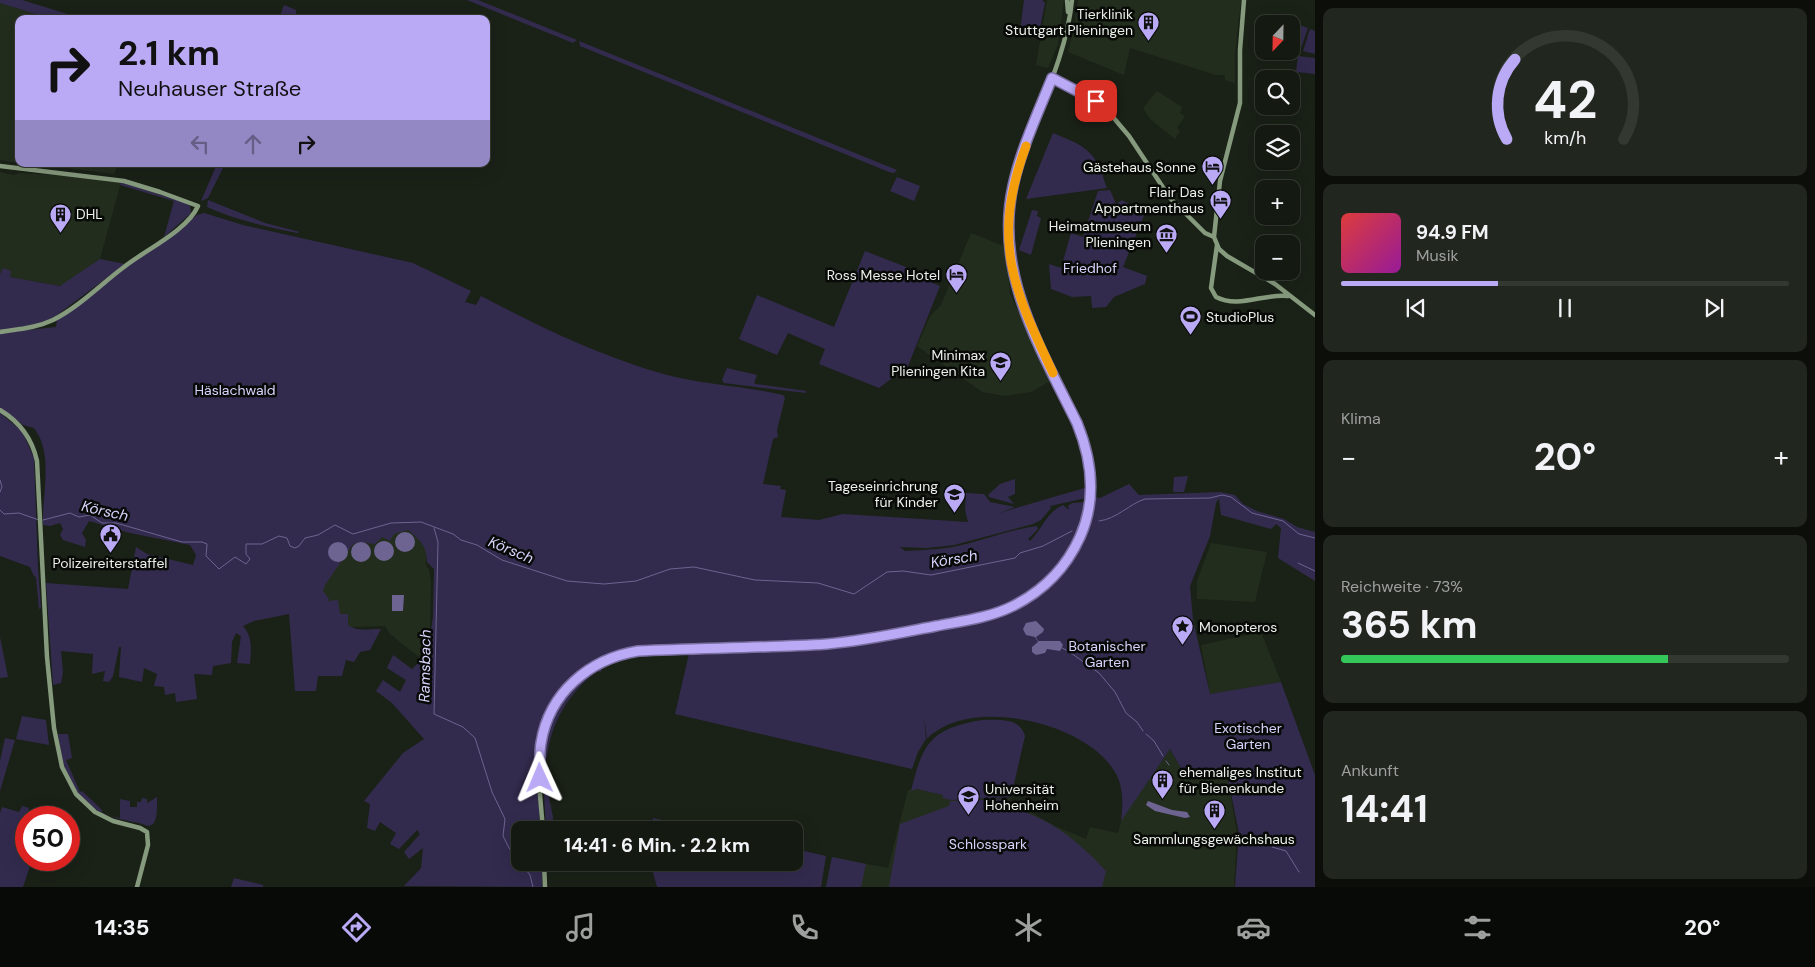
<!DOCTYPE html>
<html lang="de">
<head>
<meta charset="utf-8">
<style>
	:root { --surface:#141911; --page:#21261f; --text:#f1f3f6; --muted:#9da09f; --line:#333831; --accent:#baaaf6 }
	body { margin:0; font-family:"DM Sans",sans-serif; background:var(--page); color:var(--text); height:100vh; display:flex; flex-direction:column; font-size:19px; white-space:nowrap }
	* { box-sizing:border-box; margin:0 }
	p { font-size:16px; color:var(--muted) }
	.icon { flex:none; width:28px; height:28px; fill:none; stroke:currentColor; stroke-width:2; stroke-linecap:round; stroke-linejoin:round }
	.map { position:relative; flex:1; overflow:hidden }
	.drawer { display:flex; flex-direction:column; gap:8px; padding:8px; background:#0b0e09; width:500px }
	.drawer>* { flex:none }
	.top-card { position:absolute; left:15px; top:15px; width:475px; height:152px; border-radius:10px; box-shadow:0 5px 20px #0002,0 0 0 1px var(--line); background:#baaaf6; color:#111; overflow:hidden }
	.needle { width:32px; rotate:202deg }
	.buttons { position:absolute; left:1255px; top:15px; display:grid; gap:10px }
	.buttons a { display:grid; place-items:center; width:45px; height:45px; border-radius:10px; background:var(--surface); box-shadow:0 5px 20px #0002,0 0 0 1px var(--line); font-size:25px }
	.speed { position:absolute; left:15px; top:806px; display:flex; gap:10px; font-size:25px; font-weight:700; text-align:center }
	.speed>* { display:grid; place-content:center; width:65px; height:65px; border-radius:50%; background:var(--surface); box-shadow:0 5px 20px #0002,0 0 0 1px var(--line); line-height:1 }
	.speed .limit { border:8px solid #d22; background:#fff; color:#111 }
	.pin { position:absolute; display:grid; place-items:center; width:42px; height:42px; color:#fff; margin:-21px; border-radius:10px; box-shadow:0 2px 8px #0006 }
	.me { position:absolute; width:55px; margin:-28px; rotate:359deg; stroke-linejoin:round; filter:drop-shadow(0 0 4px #0008) }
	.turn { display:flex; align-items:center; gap:18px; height:105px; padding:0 20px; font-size:22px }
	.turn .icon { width:65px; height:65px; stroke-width:2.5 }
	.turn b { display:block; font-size:35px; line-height:42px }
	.lanes { display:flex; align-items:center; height:48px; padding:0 20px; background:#0003; justify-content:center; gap:25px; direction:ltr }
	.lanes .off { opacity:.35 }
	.big { font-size:38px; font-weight:700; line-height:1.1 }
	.drawer .widget { flex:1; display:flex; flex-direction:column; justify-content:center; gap:8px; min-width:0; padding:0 18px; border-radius:10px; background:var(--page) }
	.drawer .dial { align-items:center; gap:0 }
	.dial svg { height:130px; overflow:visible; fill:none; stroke:var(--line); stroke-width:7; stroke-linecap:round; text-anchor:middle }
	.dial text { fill:var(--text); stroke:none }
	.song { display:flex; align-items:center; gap:15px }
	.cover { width:60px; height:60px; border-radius:8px; background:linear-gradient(135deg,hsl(0 70% 55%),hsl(300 70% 35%)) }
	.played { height:5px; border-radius:2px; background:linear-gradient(90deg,var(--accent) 35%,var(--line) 35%) }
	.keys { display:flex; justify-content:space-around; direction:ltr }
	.heat { display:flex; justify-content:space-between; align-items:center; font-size:28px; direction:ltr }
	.charge { height:8px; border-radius:4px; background:linear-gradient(90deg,#34c759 73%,var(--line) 0) }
	.trip { position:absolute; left:511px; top:821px; width:292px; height:50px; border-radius:10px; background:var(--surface); box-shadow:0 5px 20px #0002,0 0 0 1px var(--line); font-weight:700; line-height:50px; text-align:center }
	.tabs { display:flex; height:80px; justify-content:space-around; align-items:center; background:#080a07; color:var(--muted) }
	.tabs .icon { width:35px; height:35px }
	.tabs .current { color:var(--accent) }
	.tabs b { font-size:22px; color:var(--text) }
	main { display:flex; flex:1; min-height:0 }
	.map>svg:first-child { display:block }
</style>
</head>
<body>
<main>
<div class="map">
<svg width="1315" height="887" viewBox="0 0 1315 887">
	<rect width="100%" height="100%" fill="#1a2117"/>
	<path fill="#232d1e" d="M1047,0H1064L1058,44L1048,68L1036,65Z
		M1078,0H1241L1235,53V83L1225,80V75H1216L1130,48L1124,75L1068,52L1074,28Z
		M0,3L52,19H19V163L0,160Z
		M1157,91L1182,107L1180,113L1185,116L1177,128L1180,131L1175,139L1150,119L1143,108Z
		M33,164H118L114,174Z
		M0,172L14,175L20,173L86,177L121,182L100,259L62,286L9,277L3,268L0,274Z
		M971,233L1006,247L1010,294L1052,380L1031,392L1005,396L982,392L917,346L930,316L941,305Z
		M407,529L417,530L430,555L426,558V566L429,569L431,581L430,628L424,634L426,639L419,657L390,634L385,626L350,627L325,601L322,593L329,573L320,552Z
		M1211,543L1267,552L1255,602L1197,599V581Z
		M1261,632L1281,682L1210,694L1201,645Z
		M1170,749L1181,768L1228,779L1237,833L1234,887H826L832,857L888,868L908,790L917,789L943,795L951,800L1011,797L1010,800L1055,826L1086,839L1090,827L1118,833L1122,818Z"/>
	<path fill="#332b4e" d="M0,0H22L84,19H52L0,3Z
		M467,0H478L577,40L573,43Z
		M1024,0H1042L1045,3L1038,38L1020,31Z
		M284,5L296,10V19H279Z
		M1296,24L1308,28L1301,48L1291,45Z
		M1310,29L1315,31V54L1303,51Z
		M579,41L897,170L894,173L889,172L580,46Z
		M1298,56L1315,58V74L1296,72Z
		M1053,133C1072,141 1092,147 1100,169C1103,175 1104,181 1107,188L1026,199Z
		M217,164H225L208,198L201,201Z
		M897,177L920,186L914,201L890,191Z
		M121,182L183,202L190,206L191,213L164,237L174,201L120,185Z
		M1016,188L1014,225L1017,266L1025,295L1043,343C1014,304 1006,235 1016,188Z
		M1110,190L1116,204L1122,200L1145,213L1123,267L1147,276L1145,284L1114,297L1106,307L1092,308L1091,296L1072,297L1051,289L1049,264L1061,268L1071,233L1083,237L1098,191Z
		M208,200L265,223L300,232L297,233C267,227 236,220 207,207Z
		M1032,210L1038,211L1037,216L1041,218L1031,255L1019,250Z
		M204,213L243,225L413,263L471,291L465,302L476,305L481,296C540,327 602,357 667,375C705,385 745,386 783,395L785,398L777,430L778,437L773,439L763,484L781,486L780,489L786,490L781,517L819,520L843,514L968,522L965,510L966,493L984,494L990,502L1015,507L999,513L1088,487L1086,498L1050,506L1051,508L1041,520L1033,524L954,545L927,548L900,547L905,551C926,550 949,549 970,543C993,537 1014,529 1037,526L1038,529L1028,539L1030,541C1043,528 1046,513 1063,505L1069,510L1068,506L1072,503L1086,502L1083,518L1076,538L1064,559L1041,583L1006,606L921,626V624C882,633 841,639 801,641C763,643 725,643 688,645C658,646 626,646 598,658C563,673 547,711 537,745H535V785L523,782L525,783L524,786L532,791L534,788L538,789L540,830H520V862L542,863V887L404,886L421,868L423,848L409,859L404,852L420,834L417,830L399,849L390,844L396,833L380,822L375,831L367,828L370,804L364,801L403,753L424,739L392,703L376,691L383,680L400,692L406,680L387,668L393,655L412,669L427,654L433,617L434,569L427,562C427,546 420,540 408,530L394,534L390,541L382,537L375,544L359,542L353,544L325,585L323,591L329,599L327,601L338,600L340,614H348V625C357,632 370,629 381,629L370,650L360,652L354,662L346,660L342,676H318L316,691H295L289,614L254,621L243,626C253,637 251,650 250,664L237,663L241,636L236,633L232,642L231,663L213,666L212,675L194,674L197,699L176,702L175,693L165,695L164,687L154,686L157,674L144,668L142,682L119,677L121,647H119L113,676L109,682L103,681L105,671L92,674L93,654L61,651L63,672L61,683L53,685L46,583L128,589L136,547L147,554L193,565L196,555L190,545L130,533L89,521L82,533L86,540L85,547L63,540L60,535L63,529L60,523L50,526L43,525C42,494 54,454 34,428L23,425L0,408V333L56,327L57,319L197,215Z
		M865,251L929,276L928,281L940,286L908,366L879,388L819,364L825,349L788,333L777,355L739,339L757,295L834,327Z
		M100,259L125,264L53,318L34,325L0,330V274L3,268L11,271L10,277L60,286Z
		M727,368L757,375L754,383L756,384L806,391V393L724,383L722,380Z
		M0,413L22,431L34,458L38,569L41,608L39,609L36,577L34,576L30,567L0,556Z
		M1188,476L1184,492H1173L1174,477Z
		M1015,479V494L1008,497L1014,504L989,497L988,495L1000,484Z
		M1129,484L1139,495L1220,492L1235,495L1243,504L1257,511L1284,519L1297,527L1315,532V581L1278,558L1281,528L1276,524L1271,529L1221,515L1219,498L1216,503L1210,536L1190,586L1193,620L1210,694L1281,682L1315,775V887H1235L1239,833L1228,779L1181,768L1170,749L1121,821C1123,805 1124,787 1115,772C1086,722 969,695 927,739L924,716L926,739L918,752L912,769L675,714L689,654C787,646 1009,649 1070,564C1084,545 1090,519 1095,497L1100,498Z
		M0,637L8,677L0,678Z
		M599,665L602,667L601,672L597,671C569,693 551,722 547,757H544C534,726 574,679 599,665Z
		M22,716L46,720L49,745L16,739Z
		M982,720C997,720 1020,717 1025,736L1011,797L951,800L943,798V795L917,789L911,791C923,742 931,729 982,720Z
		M58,734H68L72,758L66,760L80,792L82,791L102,810V814L120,818V799L130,801V807H137V802H141L142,798L147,799V803L157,797C157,803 158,819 153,824C148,828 144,824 139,823C114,818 94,814 78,793C64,776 61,754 58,734Z
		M5,738L15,740L0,791V761Z
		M548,793L553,817L552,830H546L544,794Z
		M1004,799C1018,811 1036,815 1052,825C1072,837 1090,854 1106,871L1102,887H889L900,824L949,806L950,801Z
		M22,806L29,808L18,851L26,849V860H32L23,887H0V813L2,807L19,812Z
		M653,818L708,830H652Z
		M795,849L826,856L821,887H657L651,865V862H795Z
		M832,857L866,864L861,887H826Z
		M234,878L263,885V887H231Z"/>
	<path fill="#6d6491" d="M395 542a10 10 0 1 1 20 0a10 10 0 1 1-20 0Z
		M374 551a10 10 0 1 1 20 0a10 10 0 1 1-20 0Z
		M328 552a10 10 0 1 1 20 0a10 10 0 1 1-20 0Z
		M351 552a10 10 0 1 1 20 0a10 10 0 1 1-20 0Z
		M392,595H404L403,611H392Z
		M1036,621L1044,629L1043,632L1036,637L1038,641H1060L1063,645L1060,651L1047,649L1045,653L1036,655L1032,652V647L1038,642L1035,637L1026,635L1023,629L1026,623Z
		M1148,801L1172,810L1187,812L1190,817L1185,818L1155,811L1146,805Z"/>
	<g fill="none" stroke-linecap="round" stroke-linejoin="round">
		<path stroke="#6d6491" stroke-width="1" d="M0,480L2,487L0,492
			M0,510L4,514L19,513L39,520
			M43,520L70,513L79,517L90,515L102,523H116L182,542H202L207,544L206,556L219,569L235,557L246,564L250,559L246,554V544H262L279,536L287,538L290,546L295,548L299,546L305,538L318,535L335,525L353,534L391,523L421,522L453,534L461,540L477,545L502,560L567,581L604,584L636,581L670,569L694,567L755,580L818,583L854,594L887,572L903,571L931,575L1015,558L1020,553L1043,546L1072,531
			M1099,521C1117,519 1129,504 1145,499L1210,498L1222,495L1231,497L1252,513L1283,521L1299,534L1315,538
			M434,528L438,542L434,714L463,727L475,738L492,792L505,819L503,836L509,848L530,875L533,887
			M1298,563L1315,571
			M1062,648L1066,650
			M1071,653L1099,673L1115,692L1126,713L1137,722L1143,731
			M1146,734L1154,741L1163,756
			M1166,761L1169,765
			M1249,837H1257
			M1272,847L1286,851L1299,872"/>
		<path stroke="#869a7d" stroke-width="4.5" d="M1067,0L1068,12
			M1244,0L1240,50V103L1220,181L1214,237L1219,249L1227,256L1275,284L1315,315
			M1052,78L1089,96L1107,110L1129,136L1170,198L1205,233L1214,237
			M0,166L124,181L160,192L198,206C187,231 145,250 124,267C101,284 79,307 53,320C36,328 18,329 0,332
			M1217,245L1211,288L1216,297C1239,309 1264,293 1288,296
			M0,410C20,422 32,438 37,461L47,657L54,728L62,767L76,794L95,812L113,821L140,828L147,832L148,845L137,887
			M543,830C541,802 536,770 541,742C550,693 589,658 638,651C701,647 764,648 827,644C864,641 900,633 936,626C966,620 996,616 1023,601C1049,586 1068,564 1080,537C1097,499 1093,460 1077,423C1030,326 985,258 1025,148C1043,100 1067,51 1072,0
			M544,862L545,887"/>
	</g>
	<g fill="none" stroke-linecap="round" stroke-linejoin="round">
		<defs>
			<path id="route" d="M540,778C540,766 539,754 541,743C549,693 589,659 638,651C701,648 764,648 827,644C864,641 900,633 936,626C962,621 989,618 1013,606C1043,591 1066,568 1080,537C1097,499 1092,460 1077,423C1040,348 994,272 1013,186C1021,149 1038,113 1052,78L1096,101"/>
		</defs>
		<use href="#route" stroke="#796ea0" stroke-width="12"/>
		<use href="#route" stroke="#baaaf6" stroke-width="9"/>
		<path stroke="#f59e0b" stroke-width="9" d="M1026,146C991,241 1013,288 1053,373"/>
	</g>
	<defs>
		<symbol id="building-pin" viewBox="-11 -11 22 30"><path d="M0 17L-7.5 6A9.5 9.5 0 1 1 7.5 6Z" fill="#baaaf6" stroke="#070a06"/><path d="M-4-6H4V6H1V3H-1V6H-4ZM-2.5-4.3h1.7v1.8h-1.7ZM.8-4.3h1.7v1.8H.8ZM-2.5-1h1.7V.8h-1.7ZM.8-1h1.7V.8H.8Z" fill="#111"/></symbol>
		<symbol id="hotel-pin" viewBox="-11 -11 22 30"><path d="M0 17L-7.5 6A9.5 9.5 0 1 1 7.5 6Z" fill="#baaaf6" stroke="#070a06"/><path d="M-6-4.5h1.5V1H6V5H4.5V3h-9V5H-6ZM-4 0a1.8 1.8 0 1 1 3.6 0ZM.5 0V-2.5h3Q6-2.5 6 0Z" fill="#111"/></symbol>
		<symbol id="museum-pin" viewBox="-11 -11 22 30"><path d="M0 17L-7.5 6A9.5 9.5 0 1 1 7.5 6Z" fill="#baaaf6" stroke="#070a06"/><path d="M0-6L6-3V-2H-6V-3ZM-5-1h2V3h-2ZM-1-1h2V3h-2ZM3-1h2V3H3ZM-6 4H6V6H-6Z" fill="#111"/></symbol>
		<symbol id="stadium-pin" viewBox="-11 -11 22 30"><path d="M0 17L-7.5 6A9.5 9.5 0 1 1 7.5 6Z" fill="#baaaf6" stroke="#070a06"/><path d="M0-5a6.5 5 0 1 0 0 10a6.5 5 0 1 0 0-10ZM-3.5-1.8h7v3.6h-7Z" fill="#111"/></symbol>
		<symbol id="school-pin" viewBox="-11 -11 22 30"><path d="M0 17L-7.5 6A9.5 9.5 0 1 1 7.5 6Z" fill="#baaaf6" stroke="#070a06"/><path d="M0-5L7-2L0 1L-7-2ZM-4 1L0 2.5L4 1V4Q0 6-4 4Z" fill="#111"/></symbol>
		<symbol id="civic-pin" viewBox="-11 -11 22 30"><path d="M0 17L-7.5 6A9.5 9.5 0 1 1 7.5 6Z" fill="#baaaf6" stroke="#070a06"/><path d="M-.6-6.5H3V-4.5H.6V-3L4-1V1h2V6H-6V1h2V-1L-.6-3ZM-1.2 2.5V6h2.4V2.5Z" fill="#111"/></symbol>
		<symbol id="sight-pin" viewBox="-11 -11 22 30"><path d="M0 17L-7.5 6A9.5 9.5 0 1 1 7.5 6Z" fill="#baaaf6" stroke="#070a06"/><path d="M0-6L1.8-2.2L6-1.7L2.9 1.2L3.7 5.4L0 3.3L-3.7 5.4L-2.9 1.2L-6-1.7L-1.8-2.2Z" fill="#111"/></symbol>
		<symbol id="university-pin" viewBox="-11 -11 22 30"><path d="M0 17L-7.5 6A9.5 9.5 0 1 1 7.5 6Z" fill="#baaaf6" stroke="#070a06"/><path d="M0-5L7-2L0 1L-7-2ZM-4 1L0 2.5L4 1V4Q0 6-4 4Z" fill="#111"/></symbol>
	</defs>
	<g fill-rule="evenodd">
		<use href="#building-pin" x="1136" y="10" width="25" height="34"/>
		<use href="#hotel-pin" x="1200" y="154" width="25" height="34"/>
		<use href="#hotel-pin" x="1208" y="188" width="25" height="34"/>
		<use href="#building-pin" x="48" y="202" width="25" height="34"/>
		<use href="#museum-pin" x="1154" y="222" width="25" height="34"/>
		<use href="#hotel-pin" x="944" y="262" width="25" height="34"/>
		<use href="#stadium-pin" x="1178" y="304" width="25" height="34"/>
		<use href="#school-pin" x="988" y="350" width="25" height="34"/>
		<use href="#school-pin" x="942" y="482" width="25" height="34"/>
		<use href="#civic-pin" x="98" y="522" width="25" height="34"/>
		<use href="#sight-pin" x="1170" y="614" width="25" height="34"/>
		<use href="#building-pin" x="1150" y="768" width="25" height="34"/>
		<use href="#university-pin" x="956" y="784" width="25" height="34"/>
		<use href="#building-pin" x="1202" y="798" width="25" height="34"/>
	</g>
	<g text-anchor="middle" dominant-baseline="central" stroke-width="5" stroke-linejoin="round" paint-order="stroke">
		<g font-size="14" fill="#ecf0ea" stroke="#070a06" text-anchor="end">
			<text x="1133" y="14">Tierklinik<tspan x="1133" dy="16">Stuttgart Plieningen</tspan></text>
			<text x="1196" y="167">Gästehaus Sonne</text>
			<text x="1204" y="192">Flair Das<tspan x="1204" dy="16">Appartmenthaus</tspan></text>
			<text x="76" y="214" text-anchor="start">DHL</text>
			<text x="1151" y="226">Heimatmuseum<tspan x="1151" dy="16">Plieningen</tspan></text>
			<text x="940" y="275">Ross Messe Hotel</text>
			<text x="1206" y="317" text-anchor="start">StudioPlus</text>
			<text x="985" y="355">Minimax<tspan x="985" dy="16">Plieningen Kita</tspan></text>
			<text x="938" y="486">Tageseinrichrung<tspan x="938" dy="16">für Kinder</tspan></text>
			<text x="110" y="563" text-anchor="middle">Polizeireiterstaffel</text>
			<text x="1199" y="627" text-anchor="start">Monopteros</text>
			<text x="1179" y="772" text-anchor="start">ehemaliges Institut<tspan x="1179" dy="16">für Bienenkunde</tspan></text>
			<text x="985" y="789" text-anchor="start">Universität<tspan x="985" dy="16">Hohenheim</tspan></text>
			<text x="1214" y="839" text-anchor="middle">Sammlungsgewächshaus</text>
		</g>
		<g font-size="14" fill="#dad2fe" stroke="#070a06">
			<text x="1090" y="268">Friedhof</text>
			<text x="235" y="390">Häslachwald</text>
			<text x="1107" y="646">Botanischer<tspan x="1107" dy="16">Garten</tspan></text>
			<text x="1248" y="728">Exotischer<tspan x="1248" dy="16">Garten</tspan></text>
			<text x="988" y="844">Schlosspark</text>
		</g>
		<g font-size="15" font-style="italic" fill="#d8d1fc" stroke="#070a06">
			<text transform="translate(105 511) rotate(13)">Körsch</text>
			<text transform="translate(511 550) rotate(23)">Körsch</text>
			<text transform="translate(954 559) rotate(-9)">Körsch</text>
			<text transform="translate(425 666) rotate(-89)">Ramsbach</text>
		</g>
	</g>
</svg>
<div class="buttons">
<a><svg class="needle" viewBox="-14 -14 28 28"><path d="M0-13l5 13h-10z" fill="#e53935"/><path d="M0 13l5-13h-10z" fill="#9da09f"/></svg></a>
<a><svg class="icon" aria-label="search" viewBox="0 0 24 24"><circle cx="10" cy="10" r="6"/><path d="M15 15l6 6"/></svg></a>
<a><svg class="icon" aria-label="layers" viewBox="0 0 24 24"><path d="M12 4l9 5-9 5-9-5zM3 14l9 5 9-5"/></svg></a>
<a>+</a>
<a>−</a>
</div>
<div class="speed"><div class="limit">50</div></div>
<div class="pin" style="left:1096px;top:101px;background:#d93025"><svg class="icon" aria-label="arrive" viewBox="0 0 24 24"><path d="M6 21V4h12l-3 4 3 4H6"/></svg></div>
<svg class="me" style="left:540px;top:778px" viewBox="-20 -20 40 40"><path d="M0-17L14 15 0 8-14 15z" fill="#baaaf6" stroke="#fff" stroke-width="4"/></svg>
<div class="trip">14:41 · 6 Min. · 2.2 km</div>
<div class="top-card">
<div class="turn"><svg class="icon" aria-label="right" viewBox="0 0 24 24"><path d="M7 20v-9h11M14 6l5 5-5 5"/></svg><div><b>2.1 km</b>Neuhauser Straße</div></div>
<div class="lanes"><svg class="icon off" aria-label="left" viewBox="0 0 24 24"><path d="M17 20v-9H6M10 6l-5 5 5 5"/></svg><svg class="icon off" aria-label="ahead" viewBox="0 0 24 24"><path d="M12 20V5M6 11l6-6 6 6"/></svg><svg class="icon" aria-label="right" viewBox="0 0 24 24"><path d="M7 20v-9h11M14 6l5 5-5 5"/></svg></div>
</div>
</div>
<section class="drawer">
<div class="widget dial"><svg viewBox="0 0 100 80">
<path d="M14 69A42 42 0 1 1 86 69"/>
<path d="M14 69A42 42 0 0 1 19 20" stroke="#baaaf6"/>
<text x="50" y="56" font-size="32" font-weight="700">42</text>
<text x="50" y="72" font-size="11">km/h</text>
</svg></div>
<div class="widget">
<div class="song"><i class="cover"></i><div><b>94.9 FM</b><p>Musik</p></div></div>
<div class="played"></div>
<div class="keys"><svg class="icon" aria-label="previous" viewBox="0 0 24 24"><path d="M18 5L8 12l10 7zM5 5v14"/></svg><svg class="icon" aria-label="pause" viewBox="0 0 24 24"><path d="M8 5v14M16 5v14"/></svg><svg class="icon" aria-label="next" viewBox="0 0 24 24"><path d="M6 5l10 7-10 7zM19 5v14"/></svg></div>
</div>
<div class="widget"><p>Klima</p>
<div class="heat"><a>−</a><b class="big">20°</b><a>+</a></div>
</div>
<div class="widget"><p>Reichweite · 73%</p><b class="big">365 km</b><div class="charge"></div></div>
<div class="widget"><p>Ankunft</p><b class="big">14:41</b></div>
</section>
</main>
<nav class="tabs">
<b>14:35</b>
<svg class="icon current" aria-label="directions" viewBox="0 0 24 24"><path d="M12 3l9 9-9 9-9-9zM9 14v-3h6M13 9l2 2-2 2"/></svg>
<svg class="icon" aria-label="music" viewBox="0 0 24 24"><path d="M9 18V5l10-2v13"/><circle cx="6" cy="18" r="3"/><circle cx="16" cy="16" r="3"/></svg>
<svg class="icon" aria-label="phone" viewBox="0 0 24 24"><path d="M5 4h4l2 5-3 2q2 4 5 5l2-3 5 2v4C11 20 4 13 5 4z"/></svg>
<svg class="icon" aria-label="climate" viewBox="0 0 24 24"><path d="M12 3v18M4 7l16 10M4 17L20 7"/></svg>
<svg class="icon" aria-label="car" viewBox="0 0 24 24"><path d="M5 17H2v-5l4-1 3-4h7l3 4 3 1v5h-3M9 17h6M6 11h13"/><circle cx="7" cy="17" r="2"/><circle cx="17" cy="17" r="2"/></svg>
<svg class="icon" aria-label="filters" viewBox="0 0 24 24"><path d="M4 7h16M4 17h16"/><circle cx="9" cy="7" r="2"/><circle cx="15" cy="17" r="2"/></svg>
<b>20°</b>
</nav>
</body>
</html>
